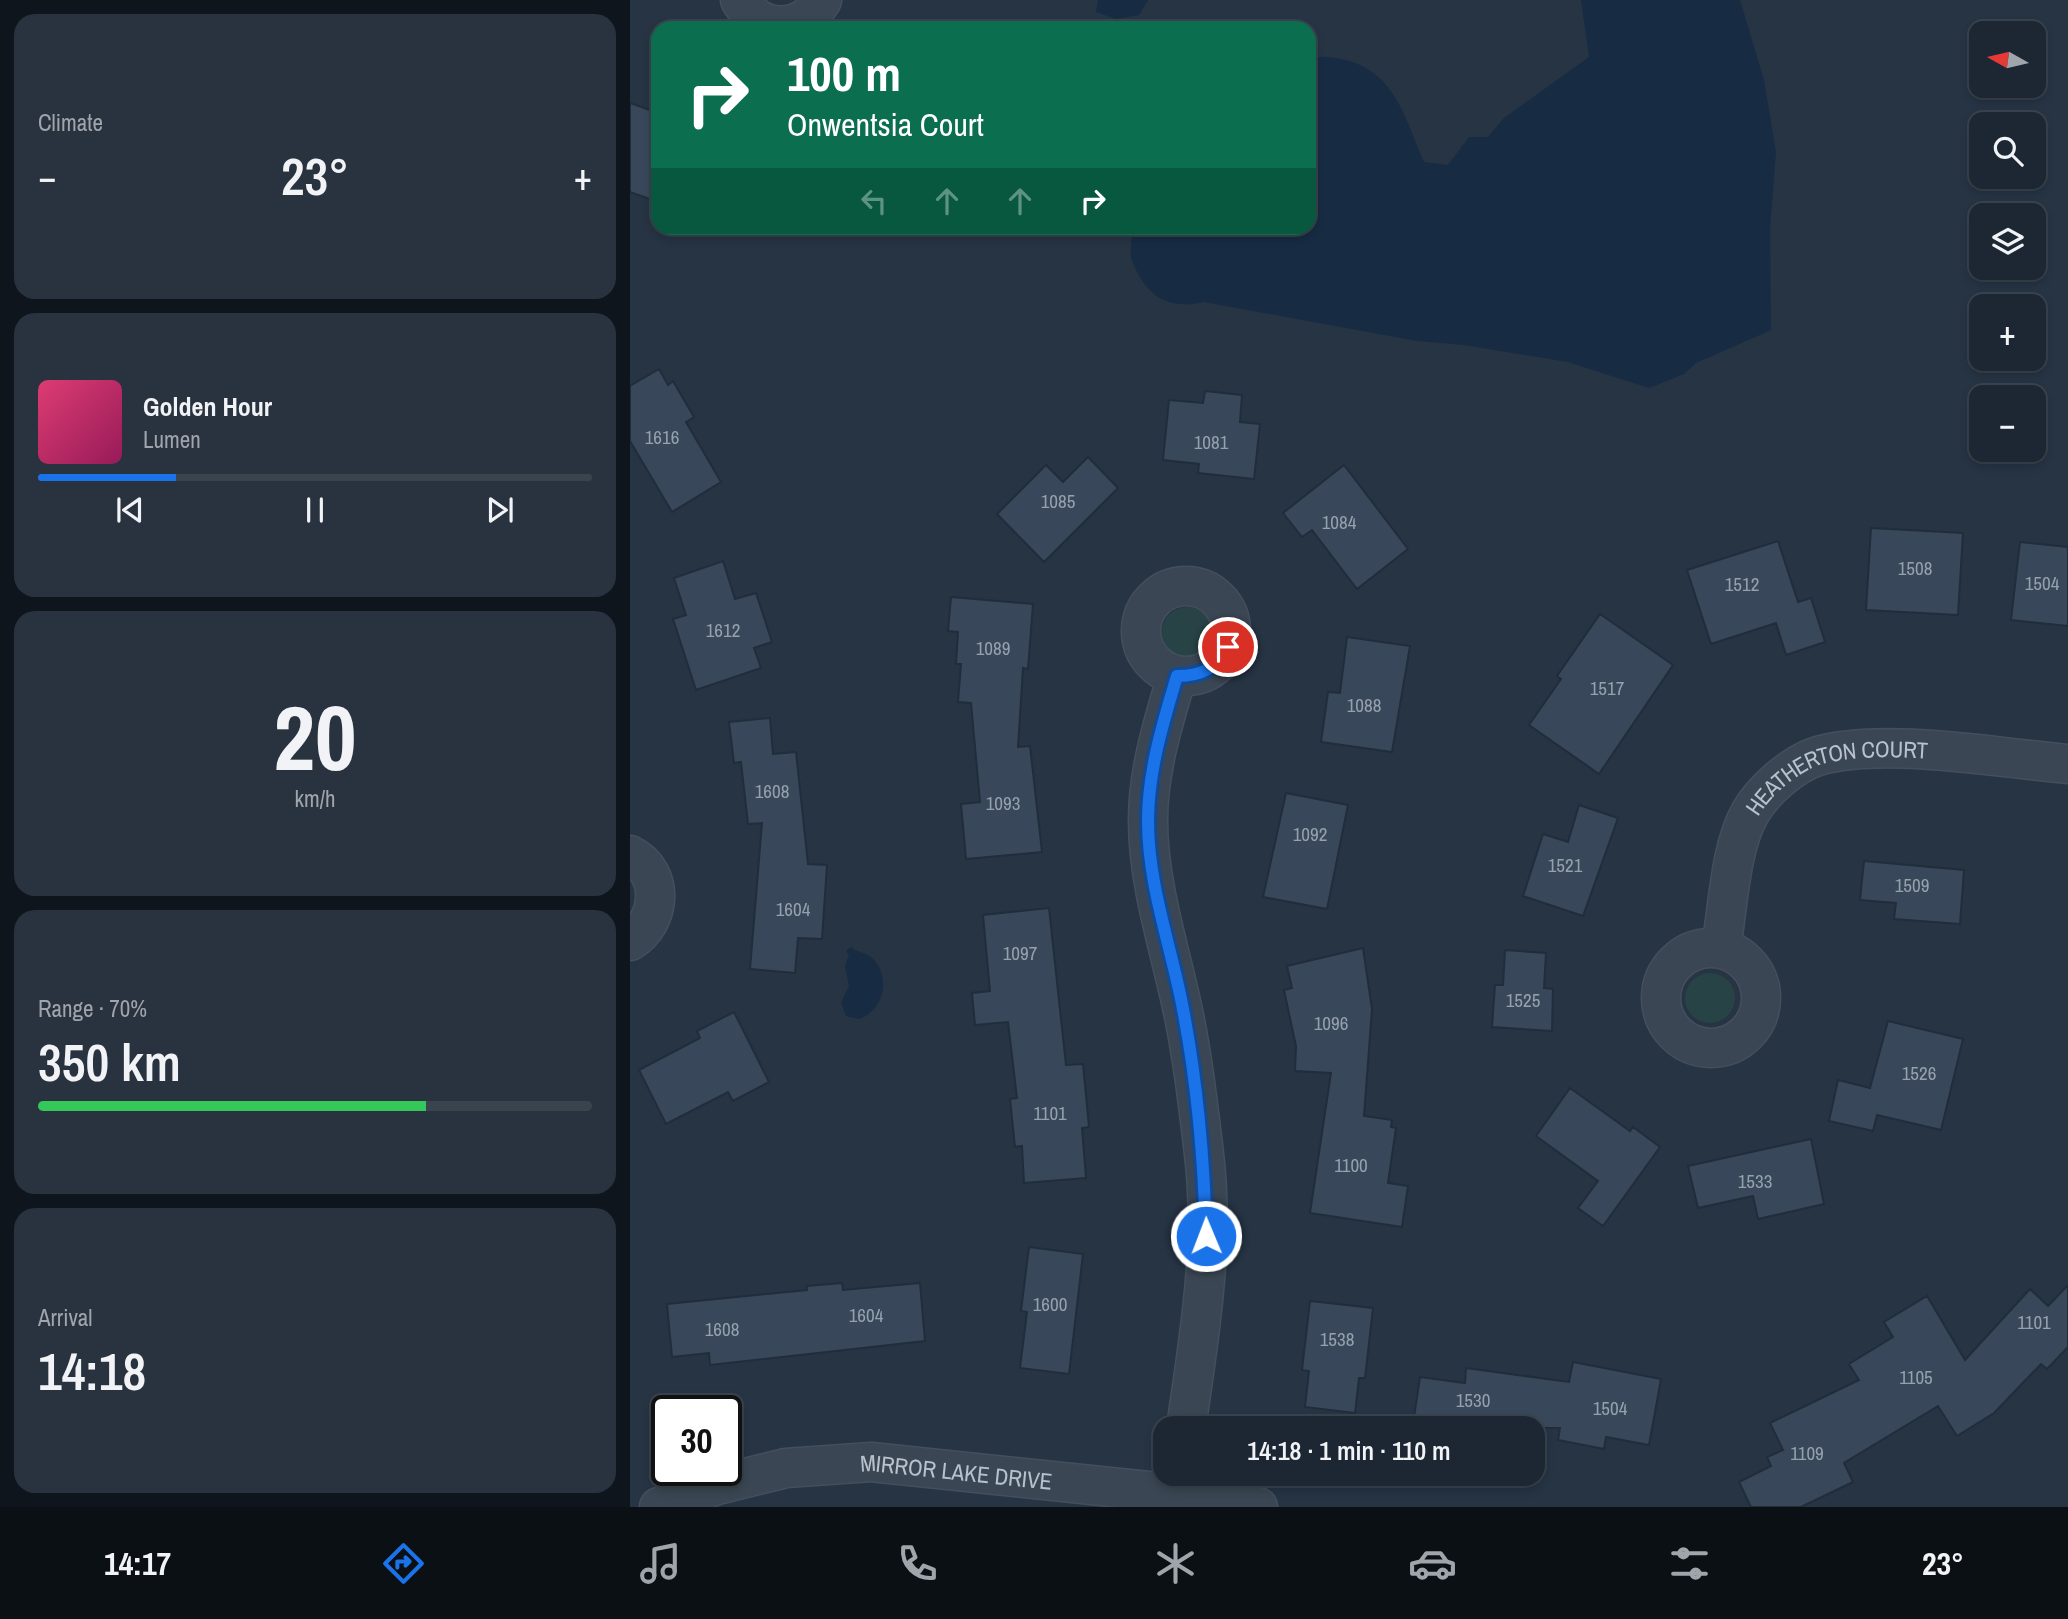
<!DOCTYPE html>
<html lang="en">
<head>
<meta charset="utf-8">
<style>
	:root { --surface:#1c2733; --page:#29333f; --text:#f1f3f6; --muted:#a0a5ac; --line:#3a444e; --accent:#1a73e8 }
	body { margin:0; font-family:"Archivo Narrow",sans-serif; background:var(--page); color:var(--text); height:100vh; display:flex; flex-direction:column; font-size:26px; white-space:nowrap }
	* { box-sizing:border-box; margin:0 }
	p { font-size:23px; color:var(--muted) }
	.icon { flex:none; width:38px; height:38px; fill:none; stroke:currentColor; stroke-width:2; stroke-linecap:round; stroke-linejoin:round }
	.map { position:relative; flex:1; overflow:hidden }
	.drawer { display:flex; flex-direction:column; gap:14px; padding:14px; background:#0f151c; width:630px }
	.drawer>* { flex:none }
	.top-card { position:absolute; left:21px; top:21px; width:665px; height:214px; border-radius:21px; box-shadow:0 4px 10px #0003,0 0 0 2px var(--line); background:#0b6e4f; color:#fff; overflow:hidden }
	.needle { width:46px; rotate:278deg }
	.buttons { position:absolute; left:1339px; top:21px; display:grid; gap:14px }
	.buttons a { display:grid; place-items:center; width:77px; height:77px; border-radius:14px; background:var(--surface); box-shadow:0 4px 10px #0003,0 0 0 2px var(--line); font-size:35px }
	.speed { position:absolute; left:21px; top:1395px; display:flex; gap:14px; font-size:35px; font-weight:700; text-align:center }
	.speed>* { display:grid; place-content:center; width:91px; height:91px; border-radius:50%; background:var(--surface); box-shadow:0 4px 10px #0003,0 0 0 2px var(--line); line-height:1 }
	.speed .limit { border:4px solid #111; border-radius:10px; background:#fff; color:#111 }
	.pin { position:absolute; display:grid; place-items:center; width:60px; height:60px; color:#fff; margin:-30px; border:4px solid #fff; border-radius:50%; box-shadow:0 2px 7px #0007 }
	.me { position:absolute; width:77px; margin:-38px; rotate:359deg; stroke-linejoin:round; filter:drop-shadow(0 0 5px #0008) }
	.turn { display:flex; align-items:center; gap:24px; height:147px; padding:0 21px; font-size:32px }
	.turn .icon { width:91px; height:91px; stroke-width:2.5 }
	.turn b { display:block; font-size:49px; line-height:60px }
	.lanes { display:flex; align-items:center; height:66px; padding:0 21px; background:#0003; justify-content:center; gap:35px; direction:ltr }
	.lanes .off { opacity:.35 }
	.big { font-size:52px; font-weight:600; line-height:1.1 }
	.drawer .widget { flex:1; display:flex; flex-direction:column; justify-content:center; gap:10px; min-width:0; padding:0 24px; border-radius:21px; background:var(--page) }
	.drawer .dial { align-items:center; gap:0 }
	.dial b { font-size:91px; line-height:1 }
	.song { display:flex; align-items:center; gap:21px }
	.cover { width:84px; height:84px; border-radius:10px; background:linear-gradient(135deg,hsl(340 70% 55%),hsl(330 70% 35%)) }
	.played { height:7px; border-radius:4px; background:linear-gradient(90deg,var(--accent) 25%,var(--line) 25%) }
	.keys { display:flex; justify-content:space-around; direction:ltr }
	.heat { display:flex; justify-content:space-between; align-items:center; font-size:38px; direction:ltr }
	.charge { height:10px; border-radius:5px; background:linear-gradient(90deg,#34c759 70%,var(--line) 0) }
	.trip { position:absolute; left:523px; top:1416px; width:392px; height:70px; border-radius:21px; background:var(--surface); box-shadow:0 4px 10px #0003,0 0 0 2px var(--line); font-weight:600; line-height:70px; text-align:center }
	.tab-bar { display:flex; height:112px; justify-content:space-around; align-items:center; background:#0b1014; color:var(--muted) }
	.tab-bar .icon { width:49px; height:49px }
	.tab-bar .on { color:var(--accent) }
	.tab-bar b { font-size:32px; color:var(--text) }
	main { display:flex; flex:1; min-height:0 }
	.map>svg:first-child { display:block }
</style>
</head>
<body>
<main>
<section class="drawer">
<div class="widget"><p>Climate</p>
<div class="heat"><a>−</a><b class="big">23°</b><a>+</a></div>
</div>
<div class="widget">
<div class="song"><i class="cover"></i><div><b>Golden Hour</b><p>Lumen</p></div></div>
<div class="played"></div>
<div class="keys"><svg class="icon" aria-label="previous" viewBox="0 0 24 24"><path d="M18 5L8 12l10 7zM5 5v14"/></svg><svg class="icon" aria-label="pause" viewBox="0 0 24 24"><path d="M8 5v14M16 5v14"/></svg><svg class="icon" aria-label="next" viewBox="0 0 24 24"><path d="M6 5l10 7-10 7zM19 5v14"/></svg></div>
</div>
<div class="widget dial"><b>20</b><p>km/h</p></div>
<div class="widget"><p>Range · 70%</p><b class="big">350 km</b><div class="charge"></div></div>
<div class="widget"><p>Arrival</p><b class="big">14:18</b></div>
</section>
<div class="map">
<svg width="1438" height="1507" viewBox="0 0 1438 1507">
	<rect width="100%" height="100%" fill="#263444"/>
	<path fill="#284345" d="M532 632a25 25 0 1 1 50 0a25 25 0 1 1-50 0Z
		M1055 998a25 25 0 1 1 50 0a25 25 0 1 1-50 0Z"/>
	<path fill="#172b43" d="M468,0H518L509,15L486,19L466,12Z
		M951,0H1110L1134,80L1146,152L1140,228L1141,330L1066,363L1054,374L1019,388L938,362L834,345L787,341L574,302C537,310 517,297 502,261C499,252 502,237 503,228H679V60C691,55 699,57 711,59C764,69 775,118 794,162L818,165L839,137H858L874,118L959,57Z
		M221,947C228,954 237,951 244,960C261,979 253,1012 229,1019L216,1016L211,1003L219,986L215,966L219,955L216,951Z"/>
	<path fill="#38485a" stroke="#212d3b" stroke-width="2" d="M0,103L28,113V202L0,192Z
		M29,369L38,385L43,381L64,417L56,422L91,482L42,512L0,441V386Z
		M575,391L612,395L610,422L630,424L624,479L568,473L569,464L533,460L539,400L573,403Z
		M458,457L488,488L414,562L367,514L416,465L433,482Z
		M714,465L778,549L727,589L682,530L672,537L653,513Z
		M1241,528L1333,533L1328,615L1236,610Z
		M1148,541L1168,602L1181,598L1195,642L1156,655L1146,623L1081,644L1057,570Z
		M1390,542L1438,547V626L1381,620Z
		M93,561L105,599L126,593L142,642L124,648L131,668L66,690L43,619L56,615L44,578Z
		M321,597L403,604L398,669L393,668L388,747L400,746L412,852L336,859L331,804L350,802L341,703L328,702L331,664H326L328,632L318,631Z
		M970,614L1043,665L969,774L899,725L931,679L927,676Z
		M717,637L780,646L762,752L691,742L698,692L710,693Z
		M140,718L143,754L166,752L178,864L197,865L192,939L168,938L165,973L120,969L132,823L118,824L111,762L104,763L99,722Z
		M656,793L718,805L697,909L633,897Z
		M949,805L988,818L953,916L893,896L913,834L938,842Z
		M1234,861L1334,870L1330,924L1264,919L1266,903L1230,900Z
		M419,908L436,1065L453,1064L459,1127L452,1128L456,1178L394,1183L392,1146L385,1147L380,1099L387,1098L378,1022L345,1025L342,993L360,991L353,915Z
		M733,948L742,1009L734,1116L762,1120L761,1127L766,1128L758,1183L778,1186L772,1227L680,1213L701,1073L665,1071L666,1046L654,990L662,988L657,966Z
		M875,950L916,953L914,988L923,989L922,1031L862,1027L865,985H873Z
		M104,1012L139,1082L103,1101L98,1092L36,1124L9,1070L70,1038L67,1031Z
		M1258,1021L1333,1039L1311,1130L1247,1115L1243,1131L1199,1121L1208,1080L1240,1088Z
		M940,1088L1000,1131L1003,1127L1030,1147L973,1226L948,1208L968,1181L906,1136Z
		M1181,1139L1194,1204L1128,1219L1123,1196L1068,1208L1058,1166Z
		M399,1247L453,1254L439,1374L390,1368L397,1312L391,1311Z
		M212,1283L213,1290L290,1283L295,1341L80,1365L79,1353L42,1357L37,1304L177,1290V1286Z
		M1438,1285V1347L1417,1369L1411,1364L1364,1413L1327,1436L1308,1406L1214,1463L1223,1482L1171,1507H1121L1109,1482L1141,1466L1137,1457L1153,1450L1140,1423L1229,1380L1219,1364L1263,1337L1254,1322L1297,1296L1335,1360L1400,1289L1418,1306Z
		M680,1301L743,1308L735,1378H729L725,1413L675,1407L679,1371L672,1370Z
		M943,1362L1031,1379L1019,1445L976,1437L974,1449L928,1440L930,1428H866L784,1417L790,1377L835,1383L836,1368L939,1382Z"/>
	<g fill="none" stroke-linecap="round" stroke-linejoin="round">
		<defs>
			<g id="minor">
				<path d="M110,0C130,34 172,34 192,0"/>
				<circle cx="556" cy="631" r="45"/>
				<path d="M547,676C533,723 518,771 518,820C518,882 538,943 551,1002C562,1051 568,1104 574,1154C585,1244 569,1339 556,1428"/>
				<path d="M0,855C36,873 31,922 0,941"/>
				<circle cx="1081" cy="998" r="50"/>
				<path id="s1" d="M1091,948C1098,908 1100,848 1120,813C1133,790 1163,764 1188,756C1253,737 1369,758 1438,764"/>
				<path id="s2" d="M29,1507L87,1485L156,1468L241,1462L547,1494L628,1507"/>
			</g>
		</defs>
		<use href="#minor" stroke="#444f5d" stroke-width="41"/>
		<use href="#minor" stroke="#3a4653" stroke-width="38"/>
	</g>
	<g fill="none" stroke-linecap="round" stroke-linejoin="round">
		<defs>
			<path id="route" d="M576,1236C574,1158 567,1080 552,1004C540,943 518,884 518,821C518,771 533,723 547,676C572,676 586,668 598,647"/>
		</defs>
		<use href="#route" stroke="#114b97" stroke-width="18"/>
		<use href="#route" stroke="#1a73e8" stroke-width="12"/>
	</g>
	<g text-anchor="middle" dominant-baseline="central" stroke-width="7" stroke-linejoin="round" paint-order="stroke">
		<g font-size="19" fill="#96a1ae">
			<text x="32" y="437">1616</text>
			<text x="581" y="442">1081</text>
			<text x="428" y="501">1085</text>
			<text x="709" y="522">1084</text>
			<text x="1285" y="568">1508</text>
			<text x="1412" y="583">1504</text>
			<text x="1112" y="584">1512</text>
			<text x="93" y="630">1612</text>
			<text x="363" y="648">1089</text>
			<text x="977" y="688">1517</text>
			<text x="734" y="705">1088</text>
			<text x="142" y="791">1608</text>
			<text x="373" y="803">1093</text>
			<text x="680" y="834">1092</text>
			<text x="935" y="865">1521</text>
			<text x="1282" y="885">1509</text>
			<text x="163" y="909">1604</text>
			<text x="390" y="953">1097</text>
			<text x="893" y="1000">1525</text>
			<text x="701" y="1023">1096</text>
			<text x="1289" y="1073">1526</text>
			<text x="420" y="1113">1101</text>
			<text x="721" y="1165">1100</text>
			<text x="1125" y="1181">1533</text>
			<text x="420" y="1304">1600</text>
			<text x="236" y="1315">1604</text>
			<text x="1404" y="1322">1101</text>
			<text x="92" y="1329">1608</text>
			<text x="707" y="1339">1538</text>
			<text x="1286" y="1377">1105</text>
			<text x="843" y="1400">1530</text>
			<text x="980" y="1408">1504</text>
			<text x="1177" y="1453">1109</text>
		</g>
		<g font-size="23" fill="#b8c1cd" stroke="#1f2b39">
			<text stroke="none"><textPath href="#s1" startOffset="240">HEATHERTON COURT</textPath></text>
			<text stroke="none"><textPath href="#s2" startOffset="304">MIRROR LAKE DRIVE</textPath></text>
		</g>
	</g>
</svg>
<div class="buttons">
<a><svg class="needle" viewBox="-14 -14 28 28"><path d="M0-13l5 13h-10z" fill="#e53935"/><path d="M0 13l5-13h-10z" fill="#a0a5ac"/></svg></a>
<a><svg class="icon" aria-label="search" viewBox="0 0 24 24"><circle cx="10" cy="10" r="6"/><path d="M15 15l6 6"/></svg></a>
<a><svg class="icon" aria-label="layers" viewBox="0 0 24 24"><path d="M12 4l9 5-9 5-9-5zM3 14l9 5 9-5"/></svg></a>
<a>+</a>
<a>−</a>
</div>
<div class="speed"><div class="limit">30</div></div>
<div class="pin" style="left:598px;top:647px;background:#d93025"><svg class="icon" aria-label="arrive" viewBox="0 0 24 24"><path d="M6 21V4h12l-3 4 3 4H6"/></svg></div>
<svg class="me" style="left:576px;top:1236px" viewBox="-20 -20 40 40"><circle r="17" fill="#1a73e8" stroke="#fff" stroke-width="3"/><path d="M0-11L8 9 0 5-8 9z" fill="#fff"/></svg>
<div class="trip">14:18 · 1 min · 110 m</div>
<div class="top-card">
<div class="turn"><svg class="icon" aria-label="right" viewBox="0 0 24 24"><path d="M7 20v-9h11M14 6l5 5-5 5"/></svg><div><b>100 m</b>Onwentsia Court</div></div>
<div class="lanes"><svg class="icon off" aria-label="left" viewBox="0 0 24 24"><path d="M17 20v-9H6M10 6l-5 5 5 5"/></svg><svg class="icon off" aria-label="ahead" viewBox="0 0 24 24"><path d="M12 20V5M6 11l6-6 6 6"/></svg><svg class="icon off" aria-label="ahead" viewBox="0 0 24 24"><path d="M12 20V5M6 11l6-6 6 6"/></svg><svg class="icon" aria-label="right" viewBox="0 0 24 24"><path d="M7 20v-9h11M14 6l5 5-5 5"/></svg></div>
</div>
</div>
</main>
<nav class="tab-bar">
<b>14:17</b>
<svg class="icon on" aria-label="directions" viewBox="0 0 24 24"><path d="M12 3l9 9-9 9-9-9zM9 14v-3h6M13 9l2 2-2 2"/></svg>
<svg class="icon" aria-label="music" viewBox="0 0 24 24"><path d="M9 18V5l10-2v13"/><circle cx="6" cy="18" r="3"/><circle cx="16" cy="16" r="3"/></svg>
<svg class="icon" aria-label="phone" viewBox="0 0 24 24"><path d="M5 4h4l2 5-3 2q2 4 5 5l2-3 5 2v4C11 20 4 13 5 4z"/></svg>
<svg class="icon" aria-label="climate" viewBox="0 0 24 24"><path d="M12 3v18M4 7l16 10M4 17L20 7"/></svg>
<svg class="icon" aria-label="car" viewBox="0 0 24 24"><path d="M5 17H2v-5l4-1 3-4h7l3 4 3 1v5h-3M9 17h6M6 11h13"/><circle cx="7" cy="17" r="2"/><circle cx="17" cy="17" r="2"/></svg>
<svg class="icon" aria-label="filters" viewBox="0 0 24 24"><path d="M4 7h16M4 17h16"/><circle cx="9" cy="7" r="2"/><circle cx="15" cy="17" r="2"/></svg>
<b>23°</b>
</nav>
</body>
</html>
